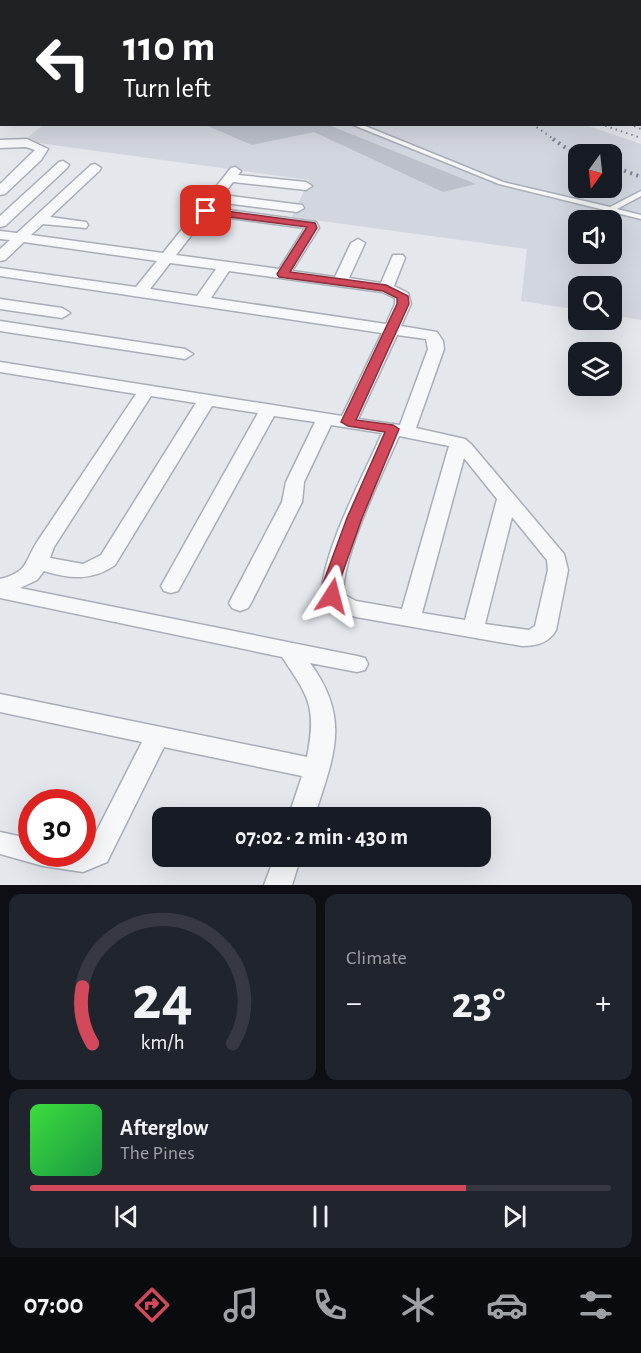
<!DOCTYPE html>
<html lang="en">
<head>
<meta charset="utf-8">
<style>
	:root { --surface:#171b24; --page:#20242c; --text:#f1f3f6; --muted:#9ea1a6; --line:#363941; --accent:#d1495b }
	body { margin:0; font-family:"Alegreya Sans",sans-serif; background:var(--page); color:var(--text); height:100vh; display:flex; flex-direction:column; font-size:22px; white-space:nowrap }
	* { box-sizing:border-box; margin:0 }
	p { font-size:20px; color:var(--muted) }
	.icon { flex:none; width:33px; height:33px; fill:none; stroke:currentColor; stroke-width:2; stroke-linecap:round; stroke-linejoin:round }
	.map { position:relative; height:885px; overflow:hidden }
	.side { display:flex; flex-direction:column; gap:9px; padding:9px; background:#0d0f14; flex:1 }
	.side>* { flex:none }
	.guide { position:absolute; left:0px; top:0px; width:642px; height:126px; box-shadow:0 6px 24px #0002; background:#202124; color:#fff; overflow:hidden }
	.needle { width:39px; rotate:195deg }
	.buttons { position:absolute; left:568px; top:144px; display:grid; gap:12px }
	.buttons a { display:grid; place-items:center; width:54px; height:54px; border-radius:12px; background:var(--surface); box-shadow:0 6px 24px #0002; font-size:30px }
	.speed { position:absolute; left:18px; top:789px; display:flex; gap:12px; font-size:30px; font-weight:700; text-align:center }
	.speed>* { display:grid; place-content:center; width:78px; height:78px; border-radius:50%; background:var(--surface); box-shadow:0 6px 24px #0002; line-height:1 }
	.speed .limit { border:9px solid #d22; background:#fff; color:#111 }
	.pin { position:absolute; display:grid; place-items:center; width:51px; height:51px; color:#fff; margin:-26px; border-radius:12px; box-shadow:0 3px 9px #0006 }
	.me { position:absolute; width:66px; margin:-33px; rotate:9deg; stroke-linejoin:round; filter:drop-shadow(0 0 4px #0008) }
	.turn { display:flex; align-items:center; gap:21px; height:126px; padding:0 24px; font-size:27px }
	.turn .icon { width:78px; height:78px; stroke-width:2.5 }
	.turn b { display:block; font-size:42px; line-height:51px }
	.big { font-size:45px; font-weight:700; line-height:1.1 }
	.side .card { flex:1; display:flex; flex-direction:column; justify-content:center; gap:9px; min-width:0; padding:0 21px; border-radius:12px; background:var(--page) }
	.side .dial { align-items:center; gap:0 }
	.dial svg { height:156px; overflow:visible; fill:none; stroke:var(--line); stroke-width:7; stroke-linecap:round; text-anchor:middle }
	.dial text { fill:var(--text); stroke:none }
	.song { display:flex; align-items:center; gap:18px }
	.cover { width:72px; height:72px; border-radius:9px; background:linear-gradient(135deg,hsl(120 70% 55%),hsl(140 70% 35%)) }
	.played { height:6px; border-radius:3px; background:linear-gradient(90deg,var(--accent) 75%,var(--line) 75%) }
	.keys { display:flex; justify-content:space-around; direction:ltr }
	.heat { display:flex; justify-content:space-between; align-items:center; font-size:33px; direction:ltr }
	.side .tiles { flex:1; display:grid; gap:9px; grid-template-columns:1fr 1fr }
	.card:last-child { grid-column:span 2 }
	.trip { position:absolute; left:152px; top:807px; width:339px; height:60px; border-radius:12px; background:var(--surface); box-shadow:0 6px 24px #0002; font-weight:700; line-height:60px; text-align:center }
	.tab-bar { display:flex; height:96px; justify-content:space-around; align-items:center; background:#090b0e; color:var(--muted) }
	.tab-bar .icon { width:42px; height:42px }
	.tab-bar .on { color:var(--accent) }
	.tab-bar b { font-size:27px; color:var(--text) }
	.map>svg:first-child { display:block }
</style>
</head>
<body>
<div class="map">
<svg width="641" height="885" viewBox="0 0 641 885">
	<rect width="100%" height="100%" fill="#e4e7ec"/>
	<path fill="#d2d6de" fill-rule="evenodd" d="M44,124L585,125L641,144V320L612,315V286H579V310L521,301L527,249L292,217L309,180L24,141ZM579,154H612V188H579ZM579,220H612V254H579Z"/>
	<path fill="#bbc0ca" d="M203,124H326L476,184L443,192L314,132L252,145Z"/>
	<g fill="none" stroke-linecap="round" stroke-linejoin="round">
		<defs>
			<path id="service" d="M351,124H360L503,182L610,207L641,191V196L617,209L641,215V219L499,184Z"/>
			<path id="minor" d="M105,0H134L135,2H106Z
				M148,0H160L161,2H149Z
				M266,0H277L278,2H267Z
				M324,0H336L323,2Z
				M590,0H600L589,2Z
				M2,29V37H0V30Z
				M640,35H641V42H640Z
				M640,58H641V64H640Z
				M640,81H641V87H640Z
				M27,139L48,149L41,160L5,194L0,195V184L35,150L26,147L0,148V140Z
				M63,161L69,165L67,168L5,226L0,227V216L59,162Z
				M95,164L101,168L99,171L50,217L86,222L88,225L86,228L43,224L31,235L163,253L231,168L235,167L241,171L238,175L306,182L312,186L306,190L233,182L223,195L302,205L304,208L297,212L217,202L213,208L316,222L319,228L292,271L335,277L351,243L358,239L365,243L349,278L381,283L393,255H403L405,258L394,286L408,293L411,304L401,326L437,332L443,341L444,349L416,428L465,439L471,444L564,554L568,570L556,630C549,643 536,646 522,646L356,617L334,610L321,596C324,547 362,479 382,433L331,425L304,482L302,502L251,603L248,608L240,611L232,608L229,603L282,502L286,482L315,422L274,416L178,591L171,593L164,591L161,586L258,413L212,406L115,565C92,581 70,579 44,571L37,580L20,588L357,656L365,658L368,664L365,670L357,672L310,663C352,720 333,757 314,818H288L302,776L164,747L107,862L83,872L43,866L0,854V832L32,839V854H82V848L89,846L142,742L0,712V694L307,757C317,707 309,697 282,657L0,598V579C28,572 24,563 37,542L136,394L0,372V362L342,416L382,333L0,276V268L136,287L157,261L24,242L5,260L0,261V249L10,240L0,239V231L17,233L91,165ZM207,215L305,228L279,269L176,255ZM170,263L216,269L197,296L150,289ZM229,271L382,292L395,298V304L386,324L211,298ZM397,335L426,339L428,349L400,425L358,419ZM151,396L196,403L101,555L83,564L50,558L54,547ZM399,436L449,446L402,609L356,601L343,594C344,550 381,477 399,436ZM464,458L497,499L465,620L422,613ZM512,517L547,560L548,570L535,626L529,630L485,624Z
				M0,299L62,308L70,313L62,318L0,309Z
				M0,321L185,349L193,354L185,359L0,331Z
				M275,856H301L292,885H264Z"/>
			<path id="tertiary" d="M307,0H323L306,2Z
				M2,71V80H0V72Z"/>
		</defs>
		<use href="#service" stroke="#a9aeb7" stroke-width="3"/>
		<use href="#minor" stroke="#a9aeb7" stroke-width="3"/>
		<use href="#tertiary" stroke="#a9aeb7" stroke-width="4"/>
		<use href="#service" fill="#f7f8fa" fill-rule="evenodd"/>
		<use href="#minor" fill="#f7f8fa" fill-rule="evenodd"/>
		<use href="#tertiary" fill="#f7f8fa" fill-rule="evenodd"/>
		<path stroke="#7d8696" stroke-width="2" stroke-dasharray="1.5 4" stroke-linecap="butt" d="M218,0L223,2
			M235,0L240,2
			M532,124L555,140
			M600,124L641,138
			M629,124L641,129"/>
		<path stroke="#7d8696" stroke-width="4" stroke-dasharray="2 4.5" stroke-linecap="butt" d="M553,139L579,157
			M612,166L641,177"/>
	</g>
	<path fill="#d1495b" stroke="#882f3b" stroke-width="1.5" d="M203,208L315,223L317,228L290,272L386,285L408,296L409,304L356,420L393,425L399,429L362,518L339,583L340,596L338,600H326L323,583L347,518L385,432L348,426L341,422L397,304V298L383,291L279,277L277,274L307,227L206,214L203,213Z"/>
</svg>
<div class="buttons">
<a><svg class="needle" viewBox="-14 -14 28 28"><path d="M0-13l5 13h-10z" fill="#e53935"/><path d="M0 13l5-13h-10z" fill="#9ea1a6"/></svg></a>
<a><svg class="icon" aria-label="sound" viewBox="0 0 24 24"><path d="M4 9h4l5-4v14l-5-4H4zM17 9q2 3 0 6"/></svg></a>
<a><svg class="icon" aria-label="search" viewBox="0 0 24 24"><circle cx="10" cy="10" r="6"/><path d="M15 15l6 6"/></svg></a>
<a><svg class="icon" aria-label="layers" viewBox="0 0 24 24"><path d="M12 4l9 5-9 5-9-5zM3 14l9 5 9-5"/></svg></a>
</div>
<div class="speed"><div class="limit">30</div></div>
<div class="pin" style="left:206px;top:211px;background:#d93025"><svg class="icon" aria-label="arrive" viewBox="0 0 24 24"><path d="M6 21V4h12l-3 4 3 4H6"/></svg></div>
<svg class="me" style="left:332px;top:596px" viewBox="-20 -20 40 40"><path d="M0-17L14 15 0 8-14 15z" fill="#d1495b" stroke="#fff" stroke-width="4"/></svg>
<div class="trip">07:02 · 2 min · 430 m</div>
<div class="guide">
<div class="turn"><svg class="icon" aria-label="left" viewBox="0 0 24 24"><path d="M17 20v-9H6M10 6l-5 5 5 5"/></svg><div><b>110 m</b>Turn left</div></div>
</div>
</div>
<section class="side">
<div class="tiles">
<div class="card dial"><svg viewBox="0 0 100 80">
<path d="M14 69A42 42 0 1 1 86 69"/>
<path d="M14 69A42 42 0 0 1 9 40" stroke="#d1495b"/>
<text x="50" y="56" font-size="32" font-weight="700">24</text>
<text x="50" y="72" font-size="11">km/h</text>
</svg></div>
<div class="card"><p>Climate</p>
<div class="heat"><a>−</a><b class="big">23°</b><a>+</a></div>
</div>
<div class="card">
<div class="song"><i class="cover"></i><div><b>Afterglow</b><p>The Pines</p></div></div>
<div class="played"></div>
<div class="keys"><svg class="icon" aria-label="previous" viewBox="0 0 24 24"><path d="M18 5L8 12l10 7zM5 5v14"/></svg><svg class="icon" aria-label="pause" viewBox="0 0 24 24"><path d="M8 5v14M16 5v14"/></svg><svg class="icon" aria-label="next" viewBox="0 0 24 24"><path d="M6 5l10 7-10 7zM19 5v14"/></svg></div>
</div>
</div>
</section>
<nav class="tab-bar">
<b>07:00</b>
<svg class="icon on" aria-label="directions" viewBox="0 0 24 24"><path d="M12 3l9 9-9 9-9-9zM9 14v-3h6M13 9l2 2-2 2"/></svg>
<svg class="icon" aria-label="music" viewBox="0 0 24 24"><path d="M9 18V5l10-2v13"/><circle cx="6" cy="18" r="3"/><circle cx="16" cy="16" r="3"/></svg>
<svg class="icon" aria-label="phone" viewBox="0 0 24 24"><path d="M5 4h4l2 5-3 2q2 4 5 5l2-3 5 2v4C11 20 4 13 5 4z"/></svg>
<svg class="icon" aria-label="climate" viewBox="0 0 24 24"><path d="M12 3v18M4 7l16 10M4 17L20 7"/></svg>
<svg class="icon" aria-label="car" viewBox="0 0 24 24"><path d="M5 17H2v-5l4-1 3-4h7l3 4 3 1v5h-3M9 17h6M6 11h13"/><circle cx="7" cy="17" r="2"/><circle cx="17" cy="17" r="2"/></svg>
<svg class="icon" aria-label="filters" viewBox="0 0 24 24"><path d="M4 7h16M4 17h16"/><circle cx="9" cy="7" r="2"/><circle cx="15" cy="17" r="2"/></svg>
</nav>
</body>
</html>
